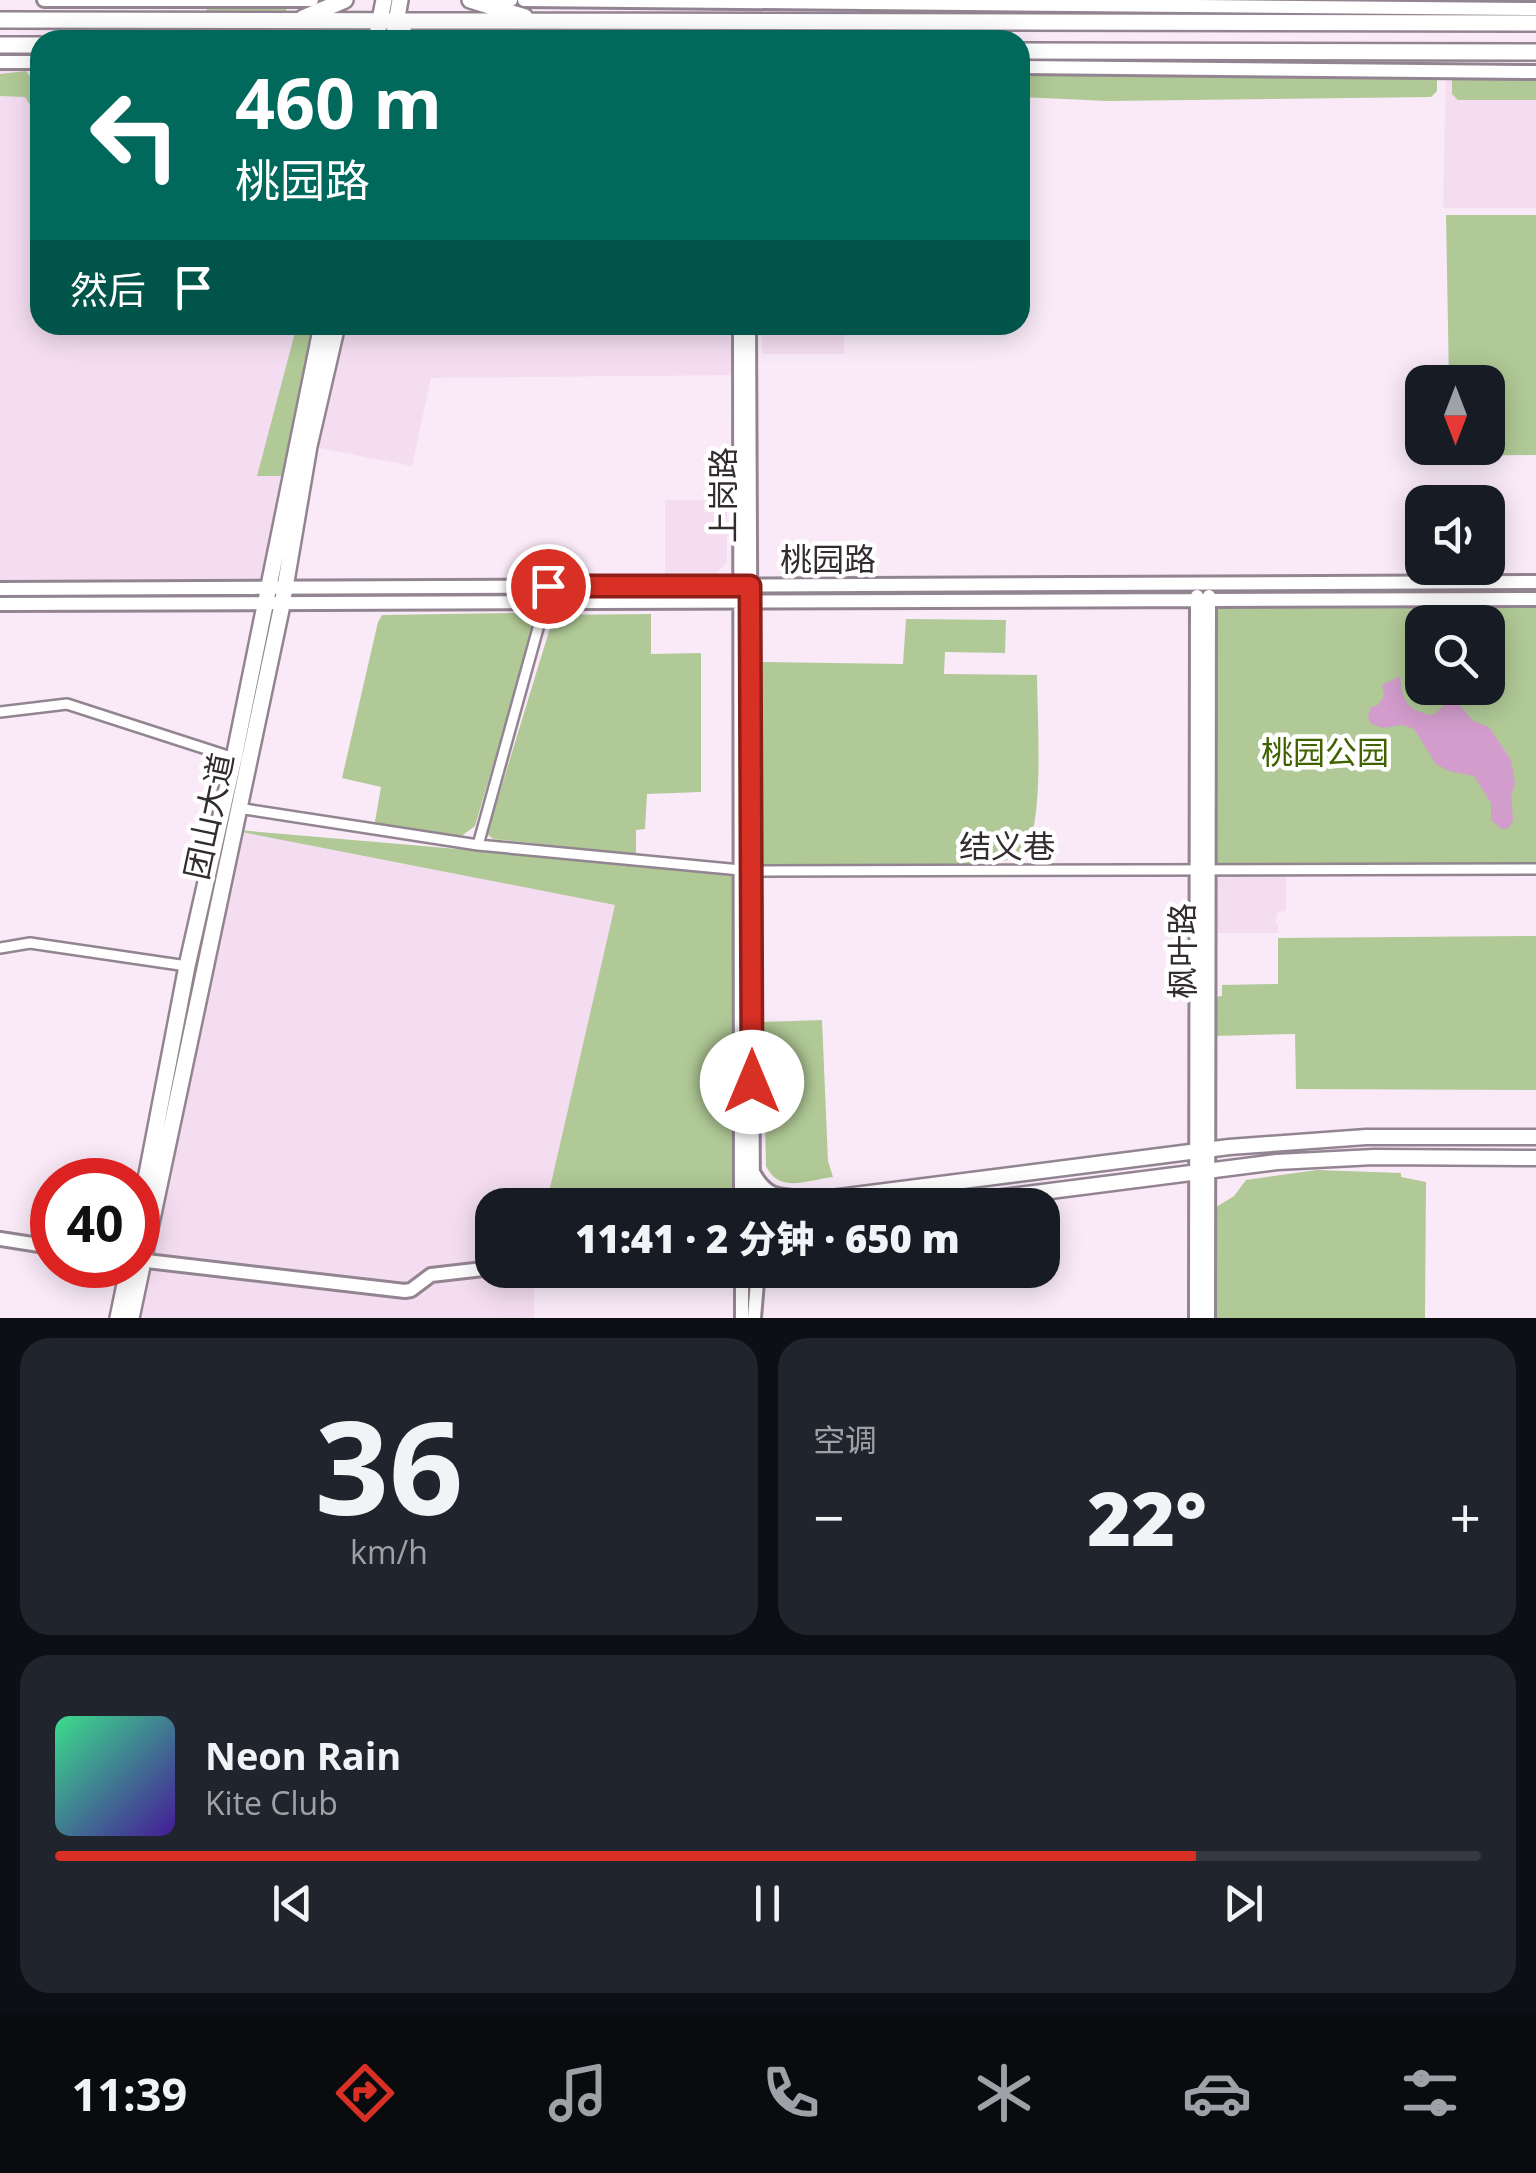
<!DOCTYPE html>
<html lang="zh">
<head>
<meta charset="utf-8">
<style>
	:root { --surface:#171b24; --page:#20242c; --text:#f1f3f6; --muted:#9ea1a6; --line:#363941; --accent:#d93025 }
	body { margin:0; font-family:"Open Sans","Noto Sans SC",sans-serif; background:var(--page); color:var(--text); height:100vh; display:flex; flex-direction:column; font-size:38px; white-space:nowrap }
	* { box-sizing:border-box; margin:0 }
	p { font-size:32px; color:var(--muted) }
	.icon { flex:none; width:55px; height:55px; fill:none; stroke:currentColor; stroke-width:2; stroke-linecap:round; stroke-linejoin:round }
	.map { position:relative; height:1318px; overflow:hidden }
	.details { display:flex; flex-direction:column; gap:20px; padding:20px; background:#0d0f14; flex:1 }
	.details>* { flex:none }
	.banner { position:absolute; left:30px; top:30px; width:1000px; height:305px; border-radius:30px; box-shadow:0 5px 25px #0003; background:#00695c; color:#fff; overflow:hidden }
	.needle { width:65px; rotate:180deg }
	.tools { position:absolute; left:1405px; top:365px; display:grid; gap:20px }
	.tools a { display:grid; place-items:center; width:100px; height:100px; border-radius:20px; background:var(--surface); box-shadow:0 5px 25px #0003; font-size:50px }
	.speed { position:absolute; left:30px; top:1158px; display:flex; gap:20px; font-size:50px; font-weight:700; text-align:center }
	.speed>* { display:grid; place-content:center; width:130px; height:130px; border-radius:50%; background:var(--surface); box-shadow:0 5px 25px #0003; line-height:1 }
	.speed .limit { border:15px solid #d22; background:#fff; color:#111 }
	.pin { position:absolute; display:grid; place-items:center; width:85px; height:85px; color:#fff; margin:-42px; border:5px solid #fff; border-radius:50%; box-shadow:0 2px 10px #0007 }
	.me { position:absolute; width:110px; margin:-55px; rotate:0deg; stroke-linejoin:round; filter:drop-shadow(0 0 8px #0008) }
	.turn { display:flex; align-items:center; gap:35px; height:210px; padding:0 40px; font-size:45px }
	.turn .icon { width:130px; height:130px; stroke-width:2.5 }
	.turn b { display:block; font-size:70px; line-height:85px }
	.then { display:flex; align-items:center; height:95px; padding:0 40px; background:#0003; gap:20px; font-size:38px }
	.big { font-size:75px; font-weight:800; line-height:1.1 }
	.details .widget { flex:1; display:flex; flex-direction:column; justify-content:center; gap:15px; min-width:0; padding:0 35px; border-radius:30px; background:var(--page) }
	.details .dial { align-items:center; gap:0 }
	.dial b { font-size:130px; line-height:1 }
	.song { display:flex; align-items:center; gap:30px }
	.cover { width:120px; height:120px; border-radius:15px; background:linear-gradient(135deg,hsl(150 70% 55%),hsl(260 70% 35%)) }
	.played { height:10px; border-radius:5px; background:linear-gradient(90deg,var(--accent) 80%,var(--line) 80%) }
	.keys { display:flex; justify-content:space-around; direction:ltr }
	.heat { display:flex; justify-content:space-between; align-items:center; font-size:55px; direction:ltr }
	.details .tiles { flex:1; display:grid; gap:20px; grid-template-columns:1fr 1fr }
	.widget:last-child { grid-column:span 2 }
	.trip { position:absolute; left:475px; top:1188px; width:585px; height:100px; border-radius:30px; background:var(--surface); box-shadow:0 5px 25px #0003; font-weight:800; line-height:100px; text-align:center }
	.dock { display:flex; height:160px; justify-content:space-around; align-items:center; background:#090b0e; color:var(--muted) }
	.dock .icon { width:70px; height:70px }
	.dock .selected { color:var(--accent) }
	.dock b { font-size:45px; color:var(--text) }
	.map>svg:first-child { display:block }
</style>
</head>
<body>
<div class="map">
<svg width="1536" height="1318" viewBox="0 0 1536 1318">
	<rect width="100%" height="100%" fill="#faeaf8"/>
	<path fill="#f4ddf1" d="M0,62H40V325H322L269,586L0,589Z
		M1446,72H1536V208H1443Z
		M337,325H740V375L431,378L412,466L309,446Z
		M762,325H844V354H762Z
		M665,500H727V562L712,579H665Z
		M226,829L615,905L546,1205H492V1270H534V1318H131Z
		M1208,870H1286V911L1278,912L1275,924L1278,925V933H1208Z"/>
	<path fill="#b0c996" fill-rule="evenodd" d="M286,1L287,40H206L207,2Z
		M1020,67L1427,71L1437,80V91L1431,97L1108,101L1020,97Z
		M26,71L40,89V132H35L36,114L25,97L0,96V74Z
		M1457,72H1536V100H1458L1452,94V81Z
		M1446,215H1536V455L1444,456L1445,448H1488V382H1449Z
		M297,325H322L290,476H257Z
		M1536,599V869L1208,870L1209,600ZM1422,622H1488V688H1422Z
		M514,613L531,620L532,632L475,826L460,837L373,833L381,787L342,778L378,622L382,615Z
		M651,614V654L701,653V792L647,794L645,829L636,830V854L493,839L487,834L554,615Z
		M906,619L1006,620L1005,653L945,652L944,674L1037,675C1037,709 1045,827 1025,849C1015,859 1001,862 988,865L757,864L756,662L903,664Z
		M226,829L745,874L746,1205H546L615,905Z
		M1536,936V1090L1296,1089L1295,1034L1213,1036L1214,997L1222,996V985L1278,984V938Z
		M822,1020L828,1161L833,1177C807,1180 779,1194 766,1166L763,1022Z
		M1317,1170L1401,1173V1177L1426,1182L1425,1318H1208L1213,1209L1234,1196L1246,1180Z"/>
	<path fill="#d29ccc" d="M1400,676C1402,701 1407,711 1433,715L1445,705L1448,691L1473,721L1489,727L1511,760L1515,784L1511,796L1513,820L1509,828L1502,829L1491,820V803L1474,776L1449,771L1436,764L1414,729L1403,725L1382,728L1370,723L1368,717L1371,707L1378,705L1384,696L1382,685Z"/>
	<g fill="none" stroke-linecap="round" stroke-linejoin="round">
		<defs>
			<path id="street" d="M0,712L67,704L234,758
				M238,808L478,845L545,603
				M478,845L751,871L1536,869
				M0,948L30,943L187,966"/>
			<path id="secondary" d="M44,0H312
				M524,0L1536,9
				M483,2L511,0
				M398,16L409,40
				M0,62H40
				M1020,67L1536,72
				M740,325L741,1205
				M749,325L753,1205
				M0,589L1536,582
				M0,604L1536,599
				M753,1172C765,1195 777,1197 802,1197
				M0,1239L52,1247
				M138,1260L405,1291L411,1290L431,1275L492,1268
				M742,1270V1318
				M754,1318L758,1270
				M1196,1318L1197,596
				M1208,1318L1209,596"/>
			<path id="primary" d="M776,1205L1229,1147L1366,1137H1536
				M941,1205L1277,1162L1374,1157L1536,1158"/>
			<path id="highway" d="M470,0L525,17
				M303,18L345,0
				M0,20L1536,23
				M376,40L384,0
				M393,40L400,0
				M0,45H40
				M1020,51L1536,52
				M138,1221L187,966L234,758L322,325
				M118,1318L129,1265
				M131,1318L282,605L309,446L337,325"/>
		</defs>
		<use href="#street" stroke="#938491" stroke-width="14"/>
		<use href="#secondary" stroke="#938491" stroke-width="18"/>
		<use href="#primary" stroke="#938491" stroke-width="19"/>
		<use href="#highway" stroke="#938491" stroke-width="20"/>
		<use href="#street" stroke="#fff" stroke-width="9"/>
		<use href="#secondary" stroke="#fff" stroke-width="12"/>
		<use href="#primary" stroke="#fff" stroke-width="14"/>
		<use href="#highway" stroke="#fff" stroke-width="15"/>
	</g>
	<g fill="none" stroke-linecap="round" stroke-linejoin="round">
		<defs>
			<path id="route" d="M548,586H750L752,1082"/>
		</defs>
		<use href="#route" stroke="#8d1f18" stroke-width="25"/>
		<use href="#route" stroke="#d93025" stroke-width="18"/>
	</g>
	<g text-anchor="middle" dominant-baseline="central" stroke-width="9" stroke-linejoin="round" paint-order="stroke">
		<g font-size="32" fill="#322c31" stroke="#fff">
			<text transform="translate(722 495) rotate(-90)">上岗路</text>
			<text x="828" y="558">桃园路</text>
			<text transform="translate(208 816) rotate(-78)">团山大道</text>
			<text x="1007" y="845">结义巷</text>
			<text transform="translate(1181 951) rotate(-90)">枫叶路</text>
		</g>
		<g font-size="32" fill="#406200" stroke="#fff">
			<text x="1325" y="751">桃园公园</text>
		</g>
	</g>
</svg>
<div class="tools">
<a><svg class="needle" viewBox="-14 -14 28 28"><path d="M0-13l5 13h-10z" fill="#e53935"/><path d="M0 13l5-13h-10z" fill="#9ea1a6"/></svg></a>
<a><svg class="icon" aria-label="sound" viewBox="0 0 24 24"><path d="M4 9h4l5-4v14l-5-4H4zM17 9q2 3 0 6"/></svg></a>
<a><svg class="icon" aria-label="search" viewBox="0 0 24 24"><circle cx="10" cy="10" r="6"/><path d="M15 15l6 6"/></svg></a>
</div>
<div class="speed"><div class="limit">40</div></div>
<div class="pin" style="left:548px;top:586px;background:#d93025"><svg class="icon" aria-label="arrive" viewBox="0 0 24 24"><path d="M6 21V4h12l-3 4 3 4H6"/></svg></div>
<svg class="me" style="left:752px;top:1082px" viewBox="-20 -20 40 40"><circle r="19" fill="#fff"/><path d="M0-13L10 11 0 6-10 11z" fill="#d93025"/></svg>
<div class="trip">11:41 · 2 分钟 · 650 m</div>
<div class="banner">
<div class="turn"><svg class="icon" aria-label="left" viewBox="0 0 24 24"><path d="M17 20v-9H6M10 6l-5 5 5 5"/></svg><div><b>460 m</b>桃园路</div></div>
<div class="then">然后<svg class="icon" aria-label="arrive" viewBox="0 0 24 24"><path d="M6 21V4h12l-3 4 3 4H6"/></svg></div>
</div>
</div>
<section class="details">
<div class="tiles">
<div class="widget dial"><b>36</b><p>km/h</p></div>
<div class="widget"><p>空调</p>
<div class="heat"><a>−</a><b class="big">22°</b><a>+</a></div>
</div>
<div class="widget">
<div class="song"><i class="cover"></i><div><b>Neon Rain</b><p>Kite Club</p></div></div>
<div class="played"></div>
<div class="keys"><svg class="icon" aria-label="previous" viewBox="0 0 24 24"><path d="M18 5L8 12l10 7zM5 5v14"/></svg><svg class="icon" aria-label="pause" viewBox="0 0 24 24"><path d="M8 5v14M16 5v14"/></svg><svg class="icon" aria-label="next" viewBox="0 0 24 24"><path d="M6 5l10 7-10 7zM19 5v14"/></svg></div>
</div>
</div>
</section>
<nav class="dock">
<b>11:39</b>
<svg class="icon selected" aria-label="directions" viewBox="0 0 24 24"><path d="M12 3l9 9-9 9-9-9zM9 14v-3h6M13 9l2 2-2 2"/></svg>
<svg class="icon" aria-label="music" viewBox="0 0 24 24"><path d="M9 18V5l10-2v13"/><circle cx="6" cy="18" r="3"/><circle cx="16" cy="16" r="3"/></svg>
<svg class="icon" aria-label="phone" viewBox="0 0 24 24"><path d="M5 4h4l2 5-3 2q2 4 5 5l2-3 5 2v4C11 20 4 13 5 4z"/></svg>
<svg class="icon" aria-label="climate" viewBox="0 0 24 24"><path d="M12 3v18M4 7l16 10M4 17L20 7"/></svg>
<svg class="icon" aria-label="car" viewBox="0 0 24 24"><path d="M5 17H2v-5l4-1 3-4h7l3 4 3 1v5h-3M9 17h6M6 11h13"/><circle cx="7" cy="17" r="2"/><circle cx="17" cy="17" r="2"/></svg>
<svg class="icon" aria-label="filters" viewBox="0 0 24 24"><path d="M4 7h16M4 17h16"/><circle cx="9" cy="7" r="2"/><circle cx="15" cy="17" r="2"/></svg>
</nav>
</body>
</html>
